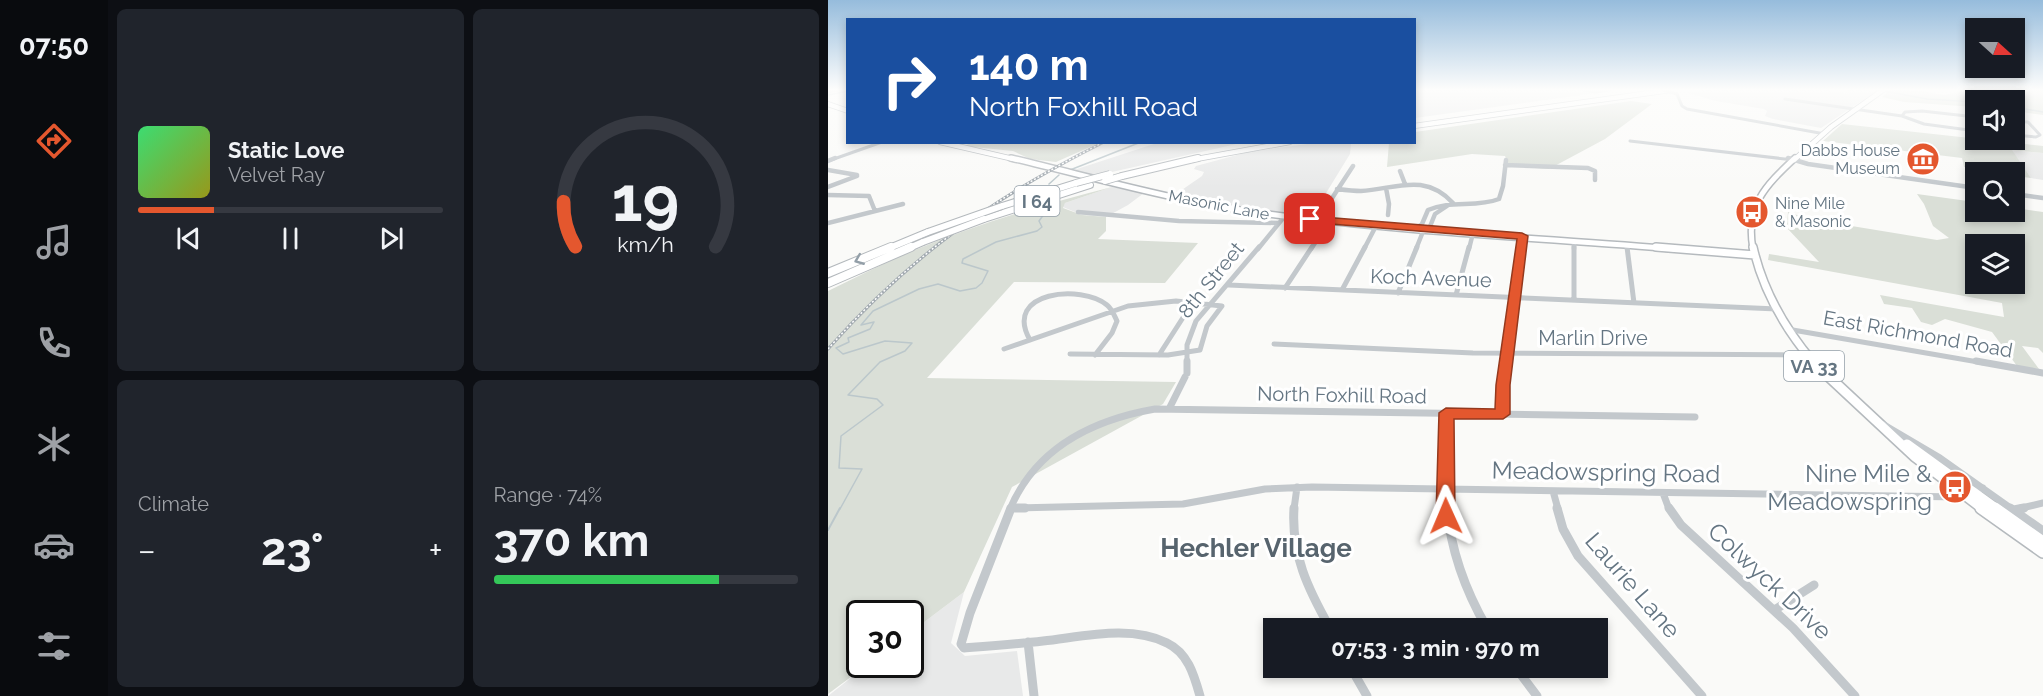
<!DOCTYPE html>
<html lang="en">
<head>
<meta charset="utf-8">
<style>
	:root { --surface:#171b24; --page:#20242c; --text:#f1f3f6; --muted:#9ea1a6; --line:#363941; --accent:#e4572e }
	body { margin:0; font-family:Raleway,sans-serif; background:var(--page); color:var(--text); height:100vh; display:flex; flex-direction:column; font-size:22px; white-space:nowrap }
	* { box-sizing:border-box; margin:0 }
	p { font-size:20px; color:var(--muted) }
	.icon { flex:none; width:33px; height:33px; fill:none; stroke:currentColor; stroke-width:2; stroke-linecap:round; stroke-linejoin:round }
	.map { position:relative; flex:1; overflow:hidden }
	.sheet { display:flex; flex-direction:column; gap:9px; padding:9px; background:#0d0f14; width:720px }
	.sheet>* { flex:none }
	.guide { position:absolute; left:18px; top:18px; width:570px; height:126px; border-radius:0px; box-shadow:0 3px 9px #0003; background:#1a4fa0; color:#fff; overflow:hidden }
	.needle { width:39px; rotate:111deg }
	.tools { position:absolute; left:1137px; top:18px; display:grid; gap:12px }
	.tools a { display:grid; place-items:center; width:60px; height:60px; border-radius:0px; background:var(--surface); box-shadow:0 3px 9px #0003; font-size:30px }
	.speed { position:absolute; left:18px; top:600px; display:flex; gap:12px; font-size:30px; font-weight:700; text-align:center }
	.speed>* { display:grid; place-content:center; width:78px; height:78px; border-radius:50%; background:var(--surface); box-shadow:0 3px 9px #0003; line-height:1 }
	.speed .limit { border:3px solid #111; border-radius:9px; background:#fff; color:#111 }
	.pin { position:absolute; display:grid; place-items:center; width:51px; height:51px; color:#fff; margin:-26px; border-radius:12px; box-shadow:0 3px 9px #0006 }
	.me { position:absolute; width:66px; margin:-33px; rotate:359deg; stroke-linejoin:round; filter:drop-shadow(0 0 4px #0008) }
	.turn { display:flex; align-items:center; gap:21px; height:126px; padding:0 24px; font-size:27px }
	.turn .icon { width:78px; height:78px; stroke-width:2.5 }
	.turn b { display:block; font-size:42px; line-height:51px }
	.big { font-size:45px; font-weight:700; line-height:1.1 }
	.sheet .card { flex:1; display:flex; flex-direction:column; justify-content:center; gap:9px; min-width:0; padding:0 21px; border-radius:9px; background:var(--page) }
	.sheet .dial { align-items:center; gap:0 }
	.dial svg { height:156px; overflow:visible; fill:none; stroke:var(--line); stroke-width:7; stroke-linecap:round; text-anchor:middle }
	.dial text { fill:var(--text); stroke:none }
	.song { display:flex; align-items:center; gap:18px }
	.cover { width:72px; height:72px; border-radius:9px; background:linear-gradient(135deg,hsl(140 70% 55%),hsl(60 70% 35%)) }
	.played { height:6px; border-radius:3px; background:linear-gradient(90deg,var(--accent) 25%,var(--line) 25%) }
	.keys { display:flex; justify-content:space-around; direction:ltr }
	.heat { display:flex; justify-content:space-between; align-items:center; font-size:33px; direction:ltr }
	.charge { height:9px; border-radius:4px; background:linear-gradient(90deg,#34c759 74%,var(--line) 0) }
	.sheet .tiles { flex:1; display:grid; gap:9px; grid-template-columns:repeat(2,1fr) }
	.trip { position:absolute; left:435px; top:618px; width:345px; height:60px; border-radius:0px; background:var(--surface); box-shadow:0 3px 9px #0003; font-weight:700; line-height:60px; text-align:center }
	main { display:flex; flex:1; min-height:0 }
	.dock { display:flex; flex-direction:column; width:108px; justify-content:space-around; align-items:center; background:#090b0e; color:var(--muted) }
	.dock .icon { width:42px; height:42px }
	.dock .on { color:var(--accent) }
	.dock b { font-size:27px; color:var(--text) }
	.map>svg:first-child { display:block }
</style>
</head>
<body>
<main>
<nav class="dock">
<b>07:50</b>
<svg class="icon on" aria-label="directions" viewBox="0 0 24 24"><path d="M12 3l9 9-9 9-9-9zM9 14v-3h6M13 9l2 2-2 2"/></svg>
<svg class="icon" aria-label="music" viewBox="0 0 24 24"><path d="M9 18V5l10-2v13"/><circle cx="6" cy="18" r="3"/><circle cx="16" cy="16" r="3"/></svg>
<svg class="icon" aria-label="phone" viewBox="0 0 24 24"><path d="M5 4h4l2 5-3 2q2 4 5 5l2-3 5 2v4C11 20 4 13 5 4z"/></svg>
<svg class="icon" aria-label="climate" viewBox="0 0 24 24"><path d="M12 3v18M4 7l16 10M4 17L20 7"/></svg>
<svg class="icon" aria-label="car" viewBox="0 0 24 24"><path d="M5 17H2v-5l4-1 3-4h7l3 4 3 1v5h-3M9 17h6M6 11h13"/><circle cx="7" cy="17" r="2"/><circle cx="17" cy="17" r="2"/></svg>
<svg class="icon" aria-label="filters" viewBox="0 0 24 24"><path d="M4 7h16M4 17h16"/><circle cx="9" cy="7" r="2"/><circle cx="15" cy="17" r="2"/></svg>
</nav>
<section class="sheet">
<div class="tiles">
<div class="card">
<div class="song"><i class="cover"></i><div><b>Static Love</b><p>Velvet Ray</p></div></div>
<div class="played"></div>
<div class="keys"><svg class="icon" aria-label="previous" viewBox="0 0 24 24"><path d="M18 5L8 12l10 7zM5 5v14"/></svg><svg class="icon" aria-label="pause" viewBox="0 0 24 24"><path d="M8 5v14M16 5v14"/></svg><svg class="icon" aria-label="next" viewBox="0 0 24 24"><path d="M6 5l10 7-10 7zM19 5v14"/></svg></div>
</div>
<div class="card dial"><svg viewBox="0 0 100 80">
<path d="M14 69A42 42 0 1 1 86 69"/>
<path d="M14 69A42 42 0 0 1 8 46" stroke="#e4572e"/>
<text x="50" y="56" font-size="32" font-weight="700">19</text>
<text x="50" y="72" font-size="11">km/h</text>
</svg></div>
<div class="card"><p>Climate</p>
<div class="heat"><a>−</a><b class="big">23°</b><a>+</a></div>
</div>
<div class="card"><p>Range · 74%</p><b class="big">370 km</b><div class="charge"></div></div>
</div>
</section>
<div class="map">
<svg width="1215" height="696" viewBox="0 0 1215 696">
	<rect width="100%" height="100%" fill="#fafaf8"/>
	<path fill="#e8e9e9" d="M586,90H753L768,93L587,118Z
		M874,90H1000L1021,94L1018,90H1043L1047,92L993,128L945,119L937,116L939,111L936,109L888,101L860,93Z
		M329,143H413L266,176L246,170Z
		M487,143H523L522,154L484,216L442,212L348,194L374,176L376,172L366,169L368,166L420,152Z
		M1183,150L1215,153V180L1203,178Z
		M284,187L316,193L300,205L278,217L254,215L235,207L237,203Z
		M136,592L123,643L137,656L189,651L195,696H0L39,665L82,664L83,632Z"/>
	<path fill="#dadfd7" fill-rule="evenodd" d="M1063,90L1095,91L1116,95L1140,90H1215V115L1187,111L1186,100H1148L1147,107L1076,102L1054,97Z
		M803,101L824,104L777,139L721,169L681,166L677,156L644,154L559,167L561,143L586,142L587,132Z
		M1014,124L1215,146V153L1184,150L1203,178L1187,176L1186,172H1166L1136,167L1134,158L995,141Z
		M147,142L271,143L228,162L202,159L185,151L135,146Z
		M284,187L237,203L235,208L254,215L278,217V231L270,239L370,243L337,283L186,282L99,378L348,382L335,404L184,487L136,592L83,632L82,614H32V664L39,665L0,694V291C29,277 58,262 87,250C151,223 217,204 284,187Z
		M1089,194L1147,202L1148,212H1186L1187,208L1215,212V353L1210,348L1194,346L1211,369L1189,366L1164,332L1117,319L1104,325L1093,322L1084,308L1056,304L1052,295L1176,317L1174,303L940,260L941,254L991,262L959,228L960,212L981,219L1109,240L1121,238L1105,226L1096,204ZM1148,244H1186V284H1148Z"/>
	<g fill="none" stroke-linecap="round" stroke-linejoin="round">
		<path stroke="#bbc7cb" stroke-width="1.5" d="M1056,91L1099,99L1148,102
			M0,95L20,91
			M1186,107L1215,112
			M242,170L313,142
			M221,184L231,175
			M12,509L34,469L11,468L13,436L55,405L49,399L20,395L52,362L77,351L84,343L57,341L15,354L8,348L21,342L20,338L42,329L46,322L33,325L45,311L91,289L110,284L132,291L148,288L154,283L160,271L134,263L135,259L168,242L209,231L214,227L211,221L224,203"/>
		<path stroke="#bbc7cb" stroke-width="2" d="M0,530L12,508"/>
		<defs>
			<path id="major-far4" d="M0,104L20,111
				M112,142L190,160
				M966,160L1003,127L1055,90"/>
			<path id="major-far3" d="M183,158C268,178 354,203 440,214C575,232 712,238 847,249
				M925,249C917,206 937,186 967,158"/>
			<path id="major-far2" d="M828,247L927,255
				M925,247C935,291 957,329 986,363"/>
			<path id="major-far1" d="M984,361L1087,457L1155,509
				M1079,444L1169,509"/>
			<path id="major" d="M1153,508L1215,552
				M1167,508L1215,542"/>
			<path id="highway-far2" d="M586,126L843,90
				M363,160L462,142"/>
			<path id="highway-far1" d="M294,176L370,158
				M174,206L248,183
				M156,219L262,185
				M59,249L100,232
				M79,249L95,242"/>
			<path id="highway" d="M0,273L63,247
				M0,283L83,247"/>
		</defs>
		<use href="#major-far4" stroke="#b5babe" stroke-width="6"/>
		<use href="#major-far3" stroke="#b5babe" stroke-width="8"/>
		<use href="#major-far2" stroke="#b5babe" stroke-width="10"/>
		<use href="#major-far1" stroke="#b5babe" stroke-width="12"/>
		<use href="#major" stroke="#b5babe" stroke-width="14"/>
		<use href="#highway-far2" stroke="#b4b9bd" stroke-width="6"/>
		<use href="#highway-far1" stroke="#b4b9bd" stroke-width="8"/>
		<use href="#highway" stroke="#b4b9bd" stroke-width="10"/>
		<path stroke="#c3c8cc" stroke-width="3" d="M756,90L768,92L781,90
			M0,92L9,90
			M849,94L854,106L859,109L997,134
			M957,99L1074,116L1096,124L1148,131
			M1074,116L1077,112L1094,111L1148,117
			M1186,121L1200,122L1212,135L1208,137L1186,135
			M802,141L966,160
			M3,160L54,142"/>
		<path stroke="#c3c8cc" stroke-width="4.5" d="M960,158L980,164L1148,188
			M0,161L7,158
			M677,165L760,168L767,171V180
			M0,170L29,175
			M572,171L577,184
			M0,187L29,176
			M558,188L561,204L560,215
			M509,189C517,190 525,191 533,191C568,189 596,172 625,203
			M1186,194L1215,198
			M0,195L41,196L47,211
			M250,212L351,221L450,223
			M495,212L525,166
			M0,223L75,204
			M587,229L594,224L600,210C623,200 648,208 671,199L675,186L678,160
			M601,229L607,214L619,206
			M746,242V249
			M799,246V249
			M430,249L456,217
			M483,249L501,222
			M536,249L548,226
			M588,249L596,229
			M641,249L645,233
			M693,249L695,236"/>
		<path stroke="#c3c8cc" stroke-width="5" d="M746,247V300
			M799,247L806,303
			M401,285L949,309
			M457,288L484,247
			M514,290L537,247
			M570,293L589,247
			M628,295L641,247
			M959,329L1156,363
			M202,340C174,291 254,284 279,305C284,309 286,315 289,321L284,333L267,355
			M446,344L645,353L977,355
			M176,349L300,306L348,301L394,306L379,326L372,350L340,355L242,354
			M331,355L365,302
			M359,363V345L368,321L431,247
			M678,363L693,247"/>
		<path stroke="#c3c8cc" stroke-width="7" d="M359,361V373
			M1148,361L1215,373
			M341,409L357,377
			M618,413L619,509
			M675,414L678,361
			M1056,425L1112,458L1184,509
			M725,491L730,509
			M835,493L841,509
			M184,508L355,504L437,489L484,487L1133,497L1155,488
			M182,509C208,448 264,420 327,409L867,417
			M466,509L469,487
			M1189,509L1215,503"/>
		<path stroke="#c3c8cc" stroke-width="9" d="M183,508L142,613L133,644L136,648C162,646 189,644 215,641C253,637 303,624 339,643C360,653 366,675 372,696
			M184,508H197
			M466,508C463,554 480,589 502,628
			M619,508C623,552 637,590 659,628
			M729,508L735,529L750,556L874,696
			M841,508L853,525L965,628L1027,696
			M1182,508L1215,531
			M1186,510L1196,508
			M948,609L986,585
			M200,642L206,696
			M523,668L539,696
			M688,668L709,696"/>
		<use href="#major-far4" stroke="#fff" stroke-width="4.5"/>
		<use href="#major-far3" stroke="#fff" stroke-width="5"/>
		<use href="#major-far2" stroke="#fff" stroke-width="7"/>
		<use href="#major-far1" stroke="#fff" stroke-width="9"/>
		<use href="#major" stroke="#fff" stroke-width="11"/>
		<use href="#highway-far2" stroke="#fff" stroke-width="4.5"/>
		<use href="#highway-far1" stroke="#fff" stroke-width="6"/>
		<use href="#highway" stroke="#fff" stroke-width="8"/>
		<defs>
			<path id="rail" d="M0,349C82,256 166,197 276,142"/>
		</defs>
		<use href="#rail" stroke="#a2aab0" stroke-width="3"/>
		<use href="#rail" stroke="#fff" stroke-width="1.5" stroke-dasharray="2" stroke-linecap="butt"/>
		<defs>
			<path id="highway-bridge" d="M277,181L294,176
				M248,183L282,174
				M100,232L174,206
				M95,242L156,219"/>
		</defs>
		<use href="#highway-bridge" stroke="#b4b9bd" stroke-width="8" stroke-linecap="butt"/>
		<path stroke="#c3c8cc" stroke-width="3" d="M835,90L849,94"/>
		<use href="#highway-bridge" stroke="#fff" stroke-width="6"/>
	</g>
	<defs><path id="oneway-chevron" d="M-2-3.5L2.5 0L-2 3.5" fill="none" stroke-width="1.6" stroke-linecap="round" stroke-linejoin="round" transform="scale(1.5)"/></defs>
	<use stroke="#939fa8" href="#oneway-chevron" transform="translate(31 260) rotate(158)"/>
	<linearGradient id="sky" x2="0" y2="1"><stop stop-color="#96bcdc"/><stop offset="0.48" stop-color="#fdfdfc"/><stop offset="1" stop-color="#fdfdfc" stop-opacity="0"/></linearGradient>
	<rect width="1215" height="187" fill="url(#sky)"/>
	<path fill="#e4572e" stroke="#94391e" stroke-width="1.5" d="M482,216L694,233L700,236L682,385V414L675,419H626L627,516L624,521L618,523L611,521L608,516L611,413L618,408L667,409L668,385L689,239L478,222L476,219Z"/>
	<defs>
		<symbol id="museum-disc" viewBox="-11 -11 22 22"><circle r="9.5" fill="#e4572e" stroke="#fff"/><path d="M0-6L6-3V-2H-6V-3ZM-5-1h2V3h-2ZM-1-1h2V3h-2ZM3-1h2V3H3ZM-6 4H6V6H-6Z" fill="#fff"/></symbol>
		<symbol id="bus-disc" viewBox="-11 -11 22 22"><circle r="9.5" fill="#e4572e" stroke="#fff"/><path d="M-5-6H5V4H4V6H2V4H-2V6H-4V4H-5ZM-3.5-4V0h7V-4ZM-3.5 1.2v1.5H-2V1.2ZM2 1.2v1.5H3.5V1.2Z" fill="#fff"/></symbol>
	</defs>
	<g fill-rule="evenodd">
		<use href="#museum-disc" x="1076" y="140" width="38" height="38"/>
		<use href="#bus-disc" x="905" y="193" width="38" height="38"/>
		<use href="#bus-disc" x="1108" y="468" width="38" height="38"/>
	</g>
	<g text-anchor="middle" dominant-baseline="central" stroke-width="6" stroke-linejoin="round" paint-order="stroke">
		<g font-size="16" fill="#657683" stroke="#fff" text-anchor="end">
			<text x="1072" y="150">Dabbs House<tspan x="1072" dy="18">Museum</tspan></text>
			<text x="947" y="203" text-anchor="start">Nine Mile<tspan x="947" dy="18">&amp; Masonic</tspan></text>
		</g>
		<g font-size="16" fill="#657683" stroke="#fff">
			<text transform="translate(391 205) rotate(11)">Masonic Lane</text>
		</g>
		<g fill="#fff" stroke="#939fa8" stroke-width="1.5">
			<rect x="186.5" y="186" width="45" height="30" rx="4.5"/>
			<rect x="956" y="351" width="60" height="30" rx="4.5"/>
		</g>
		<g font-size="18" font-weight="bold" fill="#657683">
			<text x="209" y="201">I 64</text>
			<text x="986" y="366">VA 33</text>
		</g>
		<g font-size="20" fill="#657683" stroke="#fff">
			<text transform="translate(603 278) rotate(2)">Koch Avenue</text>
			<text transform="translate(383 280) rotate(-51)">8th Street</text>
			<text transform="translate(1090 334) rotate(10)">East Richmond Road</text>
			<text x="765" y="338">Marlin Drive</text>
			<text transform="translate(514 395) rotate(1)">North Foxhill Road</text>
		</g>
		<g font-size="24" fill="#657683" stroke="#fff">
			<text transform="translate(778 472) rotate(1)">Meadowspring Road</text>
			<text transform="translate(942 581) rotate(43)">Colwyck Drive</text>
			<text transform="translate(805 585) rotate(49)">Laurie Lane</text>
		</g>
		<g font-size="24" fill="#657683" stroke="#fff" text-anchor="end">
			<text x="1104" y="473">Nine Mile &amp;<tspan x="1104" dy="28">Meadowspring</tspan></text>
		</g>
		<g font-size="26" font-weight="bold" fill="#57646e" stroke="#fff">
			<text x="428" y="548">Hechler Village</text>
		</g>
	</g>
</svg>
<div class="tools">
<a><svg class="needle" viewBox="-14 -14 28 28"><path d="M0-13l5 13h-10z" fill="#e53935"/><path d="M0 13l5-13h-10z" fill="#9ea1a6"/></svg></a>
<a><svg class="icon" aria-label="sound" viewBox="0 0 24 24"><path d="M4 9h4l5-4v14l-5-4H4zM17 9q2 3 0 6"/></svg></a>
<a><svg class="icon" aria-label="search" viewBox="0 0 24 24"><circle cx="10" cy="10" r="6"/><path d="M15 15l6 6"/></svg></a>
<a><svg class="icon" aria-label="layers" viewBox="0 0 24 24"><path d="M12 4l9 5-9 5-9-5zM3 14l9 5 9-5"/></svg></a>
</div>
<div class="speed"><div class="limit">30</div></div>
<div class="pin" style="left:482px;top:219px;background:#d93025"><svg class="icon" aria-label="arrive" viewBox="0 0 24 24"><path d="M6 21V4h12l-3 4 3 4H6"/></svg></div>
<svg class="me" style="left:618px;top:516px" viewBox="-20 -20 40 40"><path d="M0-17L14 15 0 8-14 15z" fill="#e4572e" stroke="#fff" stroke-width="4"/></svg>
<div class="trip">07:53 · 3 min · 970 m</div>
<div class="guide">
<div class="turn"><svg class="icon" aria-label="right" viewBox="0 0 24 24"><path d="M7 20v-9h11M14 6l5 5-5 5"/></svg><div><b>140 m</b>North Foxhill Road</div></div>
</div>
</div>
</main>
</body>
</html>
